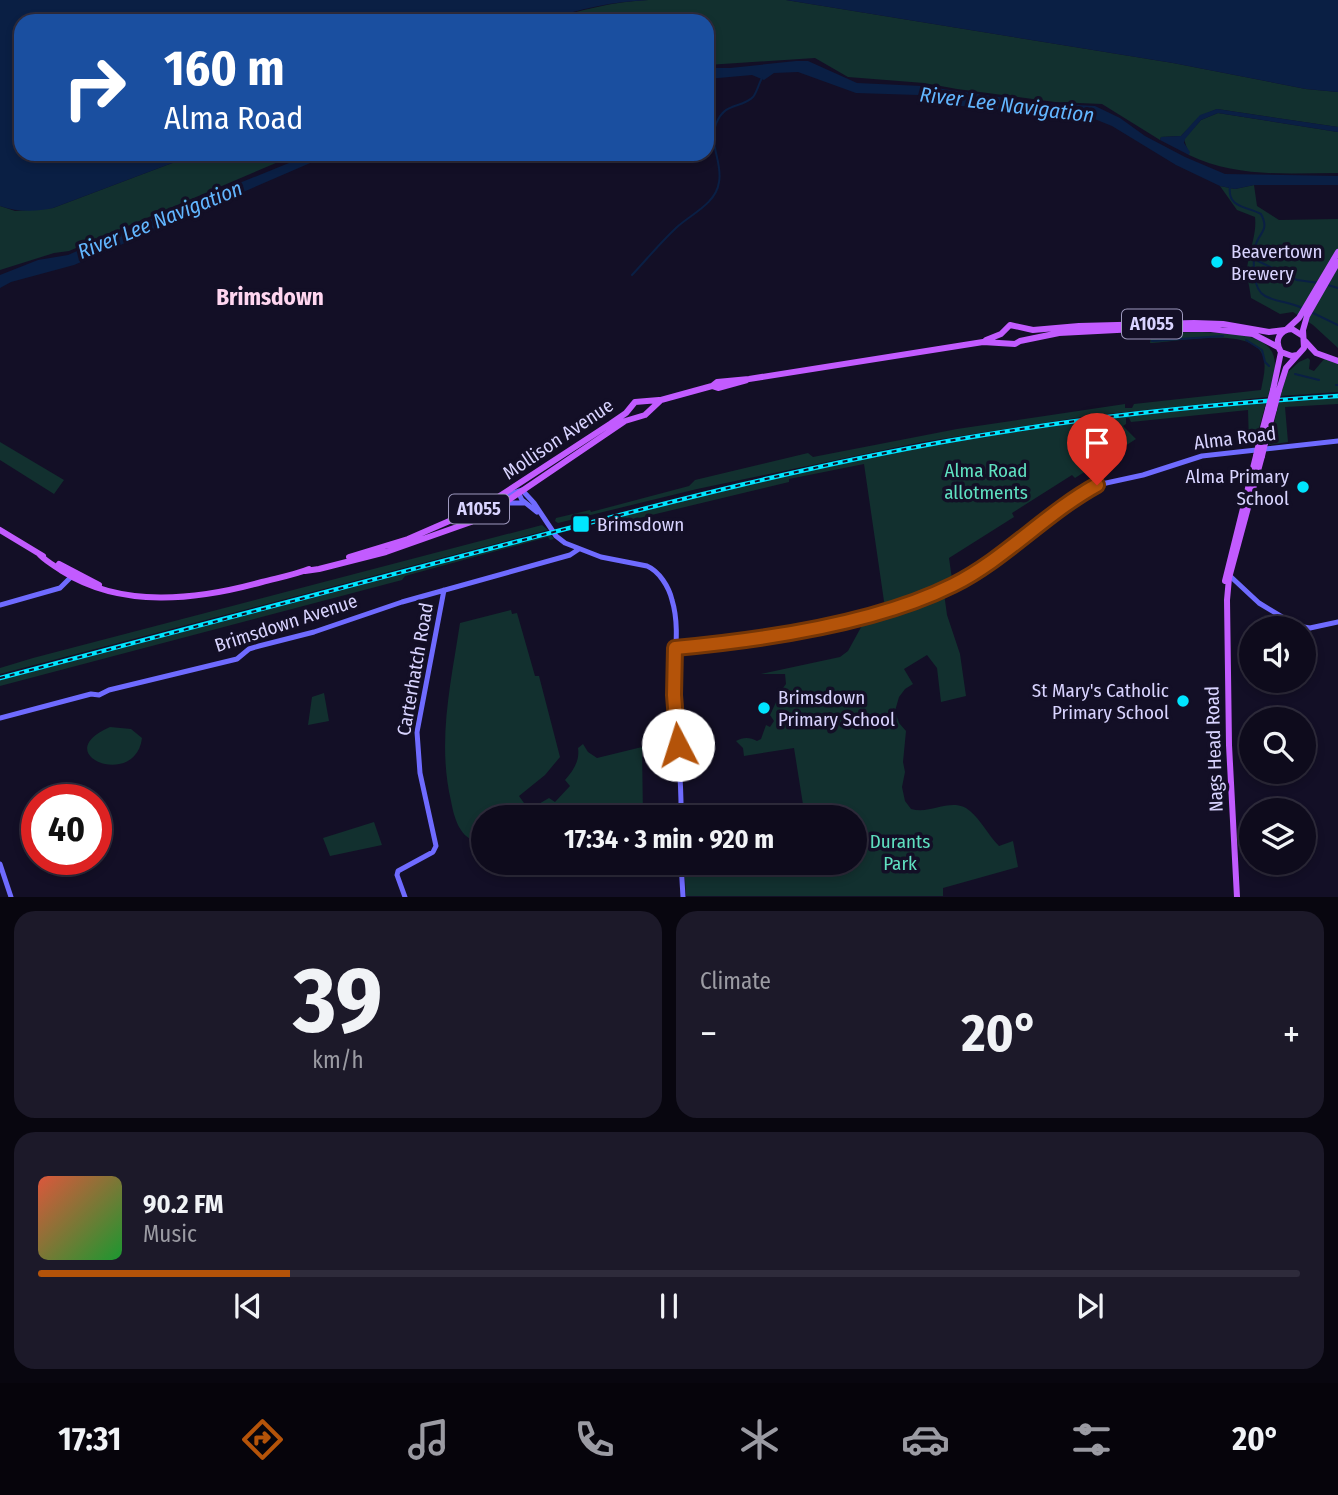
<!DOCTYPE html>
<html lang="en">
<head>
<meta charset="utf-8">
<style>
	:root { --surface:#0e0b1c; --page:#1c1929; --text:#f1f3f6; --muted:#9b9ba3; --line:#2e2b3b; --accent:#b45309 }
	body { margin:0; font-family:"Fira Sans Condensed",sans-serif; background:var(--page); color:var(--text); height:100vh; display:flex; flex-direction:column; font-size:26px; white-space:nowrap }
	* { box-sizing:border-box; margin:0 }
	p { font-size:23px; color:var(--muted) }
	.icon { flex:none; width:38px; height:38px; fill:none; stroke:currentColor; stroke-width:2; stroke-linecap:round; stroke-linejoin:round }
	.map { position:relative; height:897px; overflow:hidden }
	.side { display:flex; flex-direction:column; gap:14px; padding:14px; background:#08060f; flex:1 }
	.side>* { flex:none }
	.hud { position:absolute; left:14px; top:14px; width:700px; height:147px; border-radius:21px; box-shadow:0 4px 10px #0003,0 0 0 2px var(--line); background:#1a4fa0; color:#fff; overflow:hidden }
	.fabs { position:absolute; left:1239px; top:616px; display:grid; gap:14px }
	.fabs a { display:grid; place-items:center; width:77px; height:77px; border-radius:50%; background:var(--surface); box-shadow:0 4px 10px #0003,0 0 0 2px var(--line); font-size:35px }
	.speed { position:absolute; left:21px; top:784px; display:flex; gap:14px; font-size:35px; font-weight:700; text-align:center }
	.speed>* { display:grid; place-content:center; width:91px; height:91px; border-radius:50%; background:var(--surface); box-shadow:0 4px 10px #0003,0 0 0 2px var(--line); line-height:1 }
	.speed .limit { border:10px solid #d22; background:#fff; color:#111 }
	.pin { position:absolute; display:grid; place-items:center; width:60px; height:60px; color:#fff; margin:-72px -30px; border-radius:50% 50% 50% 0; rotate:-45deg; box-shadow:0 0 7px #0007 }
	.pin .icon { rotate:45deg }
	.me { position:absolute; width:77px; margin:-38px; rotate:355deg; stroke-linejoin:round; filter:drop-shadow(0 0 5px #0008) }
	.turn { display:flex; align-items:center; gap:24px; height:147px; padding:0 35px; font-size:32px }
	.turn .icon { width:91px; height:91px; stroke-width:2.5 }
	.turn b { display:block; font-size:49px; line-height:60px }
	.big { font-size:52px; font-weight:700; line-height:1.1 }
	.side .card { flex:1; display:flex; flex-direction:column; justify-content:center; gap:10px; min-width:0; padding:0 24px; border-radius:21px; background:var(--page) }
	.side .dial { align-items:center; gap:0 }
	.dial b { font-size:91px; line-height:1 }
	.song { display:flex; align-items:center; gap:21px }
	.cover { width:84px; height:84px; border-radius:10px; background:linear-gradient(135deg,hsl(10 70% 55%),hsl(130 70% 35%)) }
	.played { height:7px; border-radius:4px; background:linear-gradient(90deg,var(--accent) 20%,var(--line) 20%) }
	.keys { display:flex; justify-content:space-around; direction:ltr }
	.heat { display:flex; justify-content:space-between; align-items:center; font-size:38px; direction:ltr }
	.side .tiles { flex:1; display:grid; gap:14px; grid-template-columns:1fr 1fr }
	.card:last-child { grid-column:span 2 }
	.trip { position:absolute; left:471px; top:805px; width:396px; height:70px; border-radius:35px; background:var(--surface); box-shadow:0 4px 10px #0003,0 0 0 2px var(--line); font-weight:700; line-height:70px; text-align:center }
	.dock { display:flex; height:112px; justify-content:space-around; align-items:center; background:#06040b; color:var(--muted) }
	.dock .icon { width:49px; height:49px }
	.dock .current { color:var(--accent) }
	.dock b { font-size:32px; color:var(--text) }
	.map>svg:first-child { display:block }
</style>
</head>
<body>
<div class="map">
<svg width="1338" height="897" viewBox="0 0 1338 897">
	<rect width="100%" height="100%" fill="#130f26"/>
	<path fill="#12302f" d="M648,0H786L1173,63L1306,89L1338,92V127L1217,109L1200,116L1181,136L1161,137L1160,140L1102,104L1055,102L957,89L924,83L848,77L815,58L707,65V21H546C580,10 612,2 648,0Z
		M1218,113L1338,132V173C1286,173 1237,178 1189,155L1184,139L1201,120Z
		M196,154H297L69,251L54,253L0,270V206L15,211L53,208Z
		M1254,185L1257,206L1279,220L1338,219V348L1313,325L1293,312L1280,314L1251,298C1250,289 1247,278 1247,269C1249,250 1257,235 1255,217L1237,210L1220,186L1235,189Z
		M1202,332C1225,334 1275,330 1275,365C1276,375 1270,387 1268,397L1089,416L922,442L697,489L558,523L555,521L556,518L590,510L591,512L689,486L695,480L808,453L813,457L957,429L1125,404V408H1132L1134,404L1261,390C1263,378 1268,364 1261,352C1246,327 1174,342 1150,343L1151,337L1155,333Z
		M1325,358L1338,364V392L1280,396L1288,372L1299,362L1308,358L1310,360L1309,369L1314,371Z
		M1338,398V404L1285,407L1288,442L1269,445L1279,402Z
		M1266,403L1254,446L1249,444L1248,410L1131,422L1129,418H1126V424L1123,426L1136,439L1075,478L1072,475L1012,513L1014,517L949,558L952,579L885,608L864,464L789,479V482L610,525L609,520C673,504 735,486 799,472C954,438 1109,415 1266,403Z
		M0,442L64,480L54,494L0,460Z
		M542,525L548,530L0,674V668L33,658Z
		M551,535L554,539L550,540L548,537L405,576L402,580L0,686V680Z
		M944,593L947,615L960,654L966,696L941,702L937,668L927,655L904,669L913,684L905,689L899,697L895,711L899,723L906,731L903,762L905,772L902,787L905,801L911,809C932,815 952,796 970,811C981,820 988,835 999,846L1013,841L1018,867L943,888V896H686L684,863H854V817H805L794,748L744,756L743,748L736,741C743,737 750,737 757,741L761,739L766,725L770,727L774,721L770,715L778,698L787,694L786,690L783,688L786,684L785,674H761L840,657L848,651L865,620L898,611Z
		M511,610L512,614L517,613L535,676H539L560,757L545,775L519,796L524,803L506,817H483V835L475,841C459,836 454,817 451,801C437,741 451,683 460,623Z
		M324,693L329,721L308,725L312,697Z
		M110,727L131,729L142,738C136,790 46,755 110,727Z
		M583,744L588,752L597,758L642,747L643,817H519L518,816L549,798L555,802L570,786L565,780C573,771 580,761 578,748Z
		M374,822L382,845L330,856L323,838Z"/>
	<path fill="#0a1f44" d="M0,0H648C613,2 579,8 546,21H21V154H196L53,208C35,212 18,212 0,206Z
		M786,0H1338V92L1306,89L1173,63Z
		M796,61H808L857,83L922,86L1040,103L1095,106L1120,118L1145,136L1185,157L1225,174L1338,176V185H1254L1235,189L1220,186L1176,165L1112,126L1092,118L962,106L932,100L918,95L856,93L798,72L774,73L764,80L752,75L707,79V68H730Z
		M1217,109L1338,127V132L1218,113L1201,120L1185,139L1184,143L1190,152L1189,155L1160,140L1161,137L1181,136L1200,115Z
		M311,154H331L74,265L11,282L0,288V275L38,260L68,255L146,221Z"/>
	<g fill="none" stroke-linecap="round" stroke-linejoin="round">
		<path stroke="#0a1f44" stroke-width="2" d="M1230,186C1227,208 1246,206 1261,214C1271,233 1256,233 1255,249C1253,262 1252,289 1265,296C1276,302 1290,302 1302,308
			M1256,260L1297,280L1319,283
			M632,275C647,259 660,243 676,228C691,214 716,204 719,182C723,163 708,143 716,124C725,101 741,109 753,97C757,92 759,83 762,78
			M1328,285L1338,288
			M1313,313L1338,325
			M1246,340L1262,350L1265,362L1269,366
			M1152,341L1223,336
			M1295,374L1319,380
			M1336,385H1338"/>
		<path stroke="#6f6bff" stroke-width="5" d="M518,492L522,500L537,512
			M501,497L522,490L534,503L556,536L565,543L601,557L647,566C659,571 669,587 672,600C681,629 673,662 674,692C676,734 682,775 681,817
			M504,503H525
			M1230,576L1259,603L1297,626L1310,628L1338,622
			M0,605L60,588L73,575
			M675,648C714,645 753,638 792,631C855,620 916,607 971,574L1097,485L1143,475L1202,456L1338,441
			M0,718L91,694L99,695L109,690L237,659L249,649L259,646L314,632L402,602L570,555L579,549
			M681,863L683,897
			M0,864L11,897
			M405,897L397,875L398,871L433,852L436,846L420,773L417,732L444,590"/>
		<path stroke="#c25bff" stroke-width="6" d="M1287,329L1299,318L1338,252
			M986,340L1001,334L1010,325L1033,330L1079,326L1194,323L1223,324L1269,332L1285,330
			M1305,341L1316,353L1338,361
			M1297,355L1292,356L1281,352C1274,341 1279,330 1292,329L1303,336
			M712,386L718,388L747,380
			M1273,390L1281,352
			M1279,390L1286,368L1304,348L1303,330L1307,316L1338,262
			M1259,443L1268,409
			M1265,443L1274,409
			M0,530L43,556
			M40,555C47,562 55,566 62,571C122,609 197,600 262,582C277,578 294,575 309,569
			M349,557L408,539L486,505L610,424L626,413L635,402L659,400
			M59,564L99,585
			M305,571L319,569L386,552L471,522L504,503L625,421L645,415L661,400L712,386L717,382L749,379L983,342L1015,344L1020,341L1059,333L1136,329H1211L1253,334L1278,347
			M1225,581L1256,456
			M1237,897L1229,745L1227,600L1229,578L1262,456"/>
		<defs>
			<path id="rail" d="M0,678C173,633 346,587 519,541C662,504 803,467 948,441C1077,418 1207,404 1338,396"/>
		</defs>
		<use href="#rail" stroke="#00e5ff" stroke-width="4.5"/>
		<use href="#rail" stroke="#130f26" stroke-width="2" stroke-dasharray="5" stroke-linecap="butt"/>
		<path stroke="#c25bff" stroke-width="6" d="M1268,409L1273,390
			M1274,409L1279,390
			M1256,456L1259,443
			M1262,456L1265,443"/>
	</g>
	<g fill="none" stroke-linecap="round" stroke-linejoin="round">
		<defs>
			<path id="route" d="M678,745L674,695L675,648C762,640 875,624 953,585C1005,559 1046,513 1097,485"/>
		</defs>
		<use href="#route" stroke="#753606" stroke-width="18"/>
		<use href="#route" stroke="#b45309" stroke-width="12"/>
	</g>
	<g fill="#00e5ff" stroke="#130f26" stroke-width="2.5">
		<circle cx="1217" cy="262" r="7"/>
		<circle cx="1303" cy="487" r="7"/>
		<rect x="572" y="515" width="18" height="18" rx="3.5"/>
		<circle cx="1183" cy="701" r="7"/>
		<circle cx="764" cy="708" r="7"/>
	</g>
	<g text-anchor="middle" dominant-baseline="central" stroke-width="7" stroke-linejoin="round" paint-order="stroke">
		<g fill="#130f26" stroke="#9e99be" stroke-width="2">
			<rect x="1122" y="309.5" width="60" height="29" rx="5"/>
			<rect x="449" y="494.5" width="60" height="29" rx="5"/>
		</g>
		<g font-size="18" font-weight="bold" fill="#d9d4ff">
			<text x="1152" y="324">A1055</text>
			<text x="479" y="509">A1055</text>
		</g>
		<g font-size="19" fill="#d9d4ff" stroke="#130f26" text-anchor="start">
			<text x="1231" y="251">Beavertown<tspan x="1231" dy="22">Brewery</tspan></text>
			<text x="1289" y="476" text-anchor="end">Alma Primary<tspan x="1289" dy="22">School</tspan></text>
			<text x="597" y="524">Brimsdown</text>
			<text x="1169" y="690" text-anchor="end">St Mary's Catholic<tspan x="1169" dy="22">Primary School</tspan></text>
			<text x="778" y="697">Brimsdown<tspan x="778" dy="22">Primary School</tspan></text>
		</g>
		<g font-size="19" fill="#d9d4ff" stroke="#130f26">
			<text transform="translate(1235 438) rotate(-7)">Alma Road</text>
			<text transform="translate(558 439) rotate(-34)">Mollison Avenue</text>
			<text transform="translate(286 623) rotate(-18)">Brimsdown Avenue</text>
			<text transform="translate(415 669) rotate(-80)">Carterhatch Road</text>
			<text transform="translate(1214 749) rotate(-92)">Nags Head Road</text>
		</g>
		<g font-size="19" fill="#5fe0c0" stroke="#130f26">
			<text x="986" y="470">Alma Road<tspan x="986" dy="22">allotments</tspan></text>
			<text x="900" y="841">Durants<tspan x="900" dy="22">Park</tspan></text>
		</g>
		<g font-size="21" font-style="italic" fill="#62b6ff" stroke="#130f26">
			<text transform="translate(1007 105) rotate(7)">River Lee Navigation</text>
			<text transform="translate(160 220) rotate(-22)">River Lee Navigation</text>
		</g>
		<g font-size="23" font-weight="bold" fill="#ffd6f0" stroke="#130f26">
			<text x="270" y="297">Brimsdown</text>
		</g>
	</g>
</svg>
<div class="fabs">
<a><svg class="icon" aria-label="sound" viewBox="0 0 24 24"><path d="M4 9h4l5-4v14l-5-4H4zM17 9q2 3 0 6"/></svg></a>
<a><svg class="icon" aria-label="search" viewBox="0 0 24 24"><circle cx="10" cy="10" r="6"/><path d="M15 15l6 6"/></svg></a>
<a><svg class="icon" aria-label="layers" viewBox="0 0 24 24"><path d="M12 4l9 5-9 5-9-5zM3 14l9 5 9-5"/></svg></a>
</div>
<div class="speed"><div class="limit">40</div></div>
<div class="pin" style="left:1097px;top:485px;background:#d93025"><svg class="icon" aria-label="arrive" viewBox="0 0 24 24"><path d="M6 21V4h12l-3 4 3 4H6"/></svg></div>
<svg class="me" style="left:678px;top:745px" viewBox="-20 -20 40 40"><circle r="19" fill="#fff"/><path d="M0-13L10 11 0 6-10 11z" fill="#b45309"/></svg>
<div class="trip">17:34 · 3 min · 920 m</div>
<div class="hud">
<div class="turn"><svg class="icon" aria-label="right" viewBox="0 0 24 24"><path d="M7 20v-9h11M14 6l5 5-5 5"/></svg><div><b>160 m</b>Alma Road</div></div>
</div>
</div>
<section class="side">
<div class="tiles">
<div class="card dial"><b>39</b><p>km/h</p></div>
<div class="card"><p>Climate</p>
<div class="heat"><a>−</a><b class="big">20°</b><a>+</a></div>
</div>
<div class="card">
<div class="song"><i class="cover"></i><div><b>90.2 FM</b><p>Music</p></div></div>
<div class="played"></div>
<div class="keys"><svg class="icon" aria-label="previous" viewBox="0 0 24 24"><path d="M18 5L8 12l10 7zM5 5v14"/></svg><svg class="icon" aria-label="pause" viewBox="0 0 24 24"><path d="M8 5v14M16 5v14"/></svg><svg class="icon" aria-label="next" viewBox="0 0 24 24"><path d="M6 5l10 7-10 7zM19 5v14"/></svg></div>
</div>
</div>
</section>
<nav class="dock">
<b>17:31</b>
<svg class="icon current" aria-label="directions" viewBox="0 0 24 24"><path d="M12 3l9 9-9 9-9-9zM9 14v-3h6M13 9l2 2-2 2"/></svg>
<svg class="icon" aria-label="music" viewBox="0 0 24 24"><path d="M9 18V5l10-2v13"/><circle cx="6" cy="18" r="3"/><circle cx="16" cy="16" r="3"/></svg>
<svg class="icon" aria-label="phone" viewBox="0 0 24 24"><path d="M5 4h4l2 5-3 2q2 4 5 5l2-3 5 2v4C11 20 4 13 5 4z"/></svg>
<svg class="icon" aria-label="climate" viewBox="0 0 24 24"><path d="M12 3v18M4 7l16 10M4 17L20 7"/></svg>
<svg class="icon" aria-label="car" viewBox="0 0 24 24"><path d="M5 17H2v-5l4-1 3-4h7l3 4 3 1v5h-3M9 17h6M6 11h13"/><circle cx="7" cy="17" r="2"/><circle cx="17" cy="17" r="2"/></svg>
<svg class="icon" aria-label="filters" viewBox="0 0 24 24"><path d="M4 7h16M4 17h16"/><circle cx="9" cy="7" r="2"/><circle cx="15" cy="17" r="2"/></svg>
<b>20°</b>
</nav>
</body>
</html>
